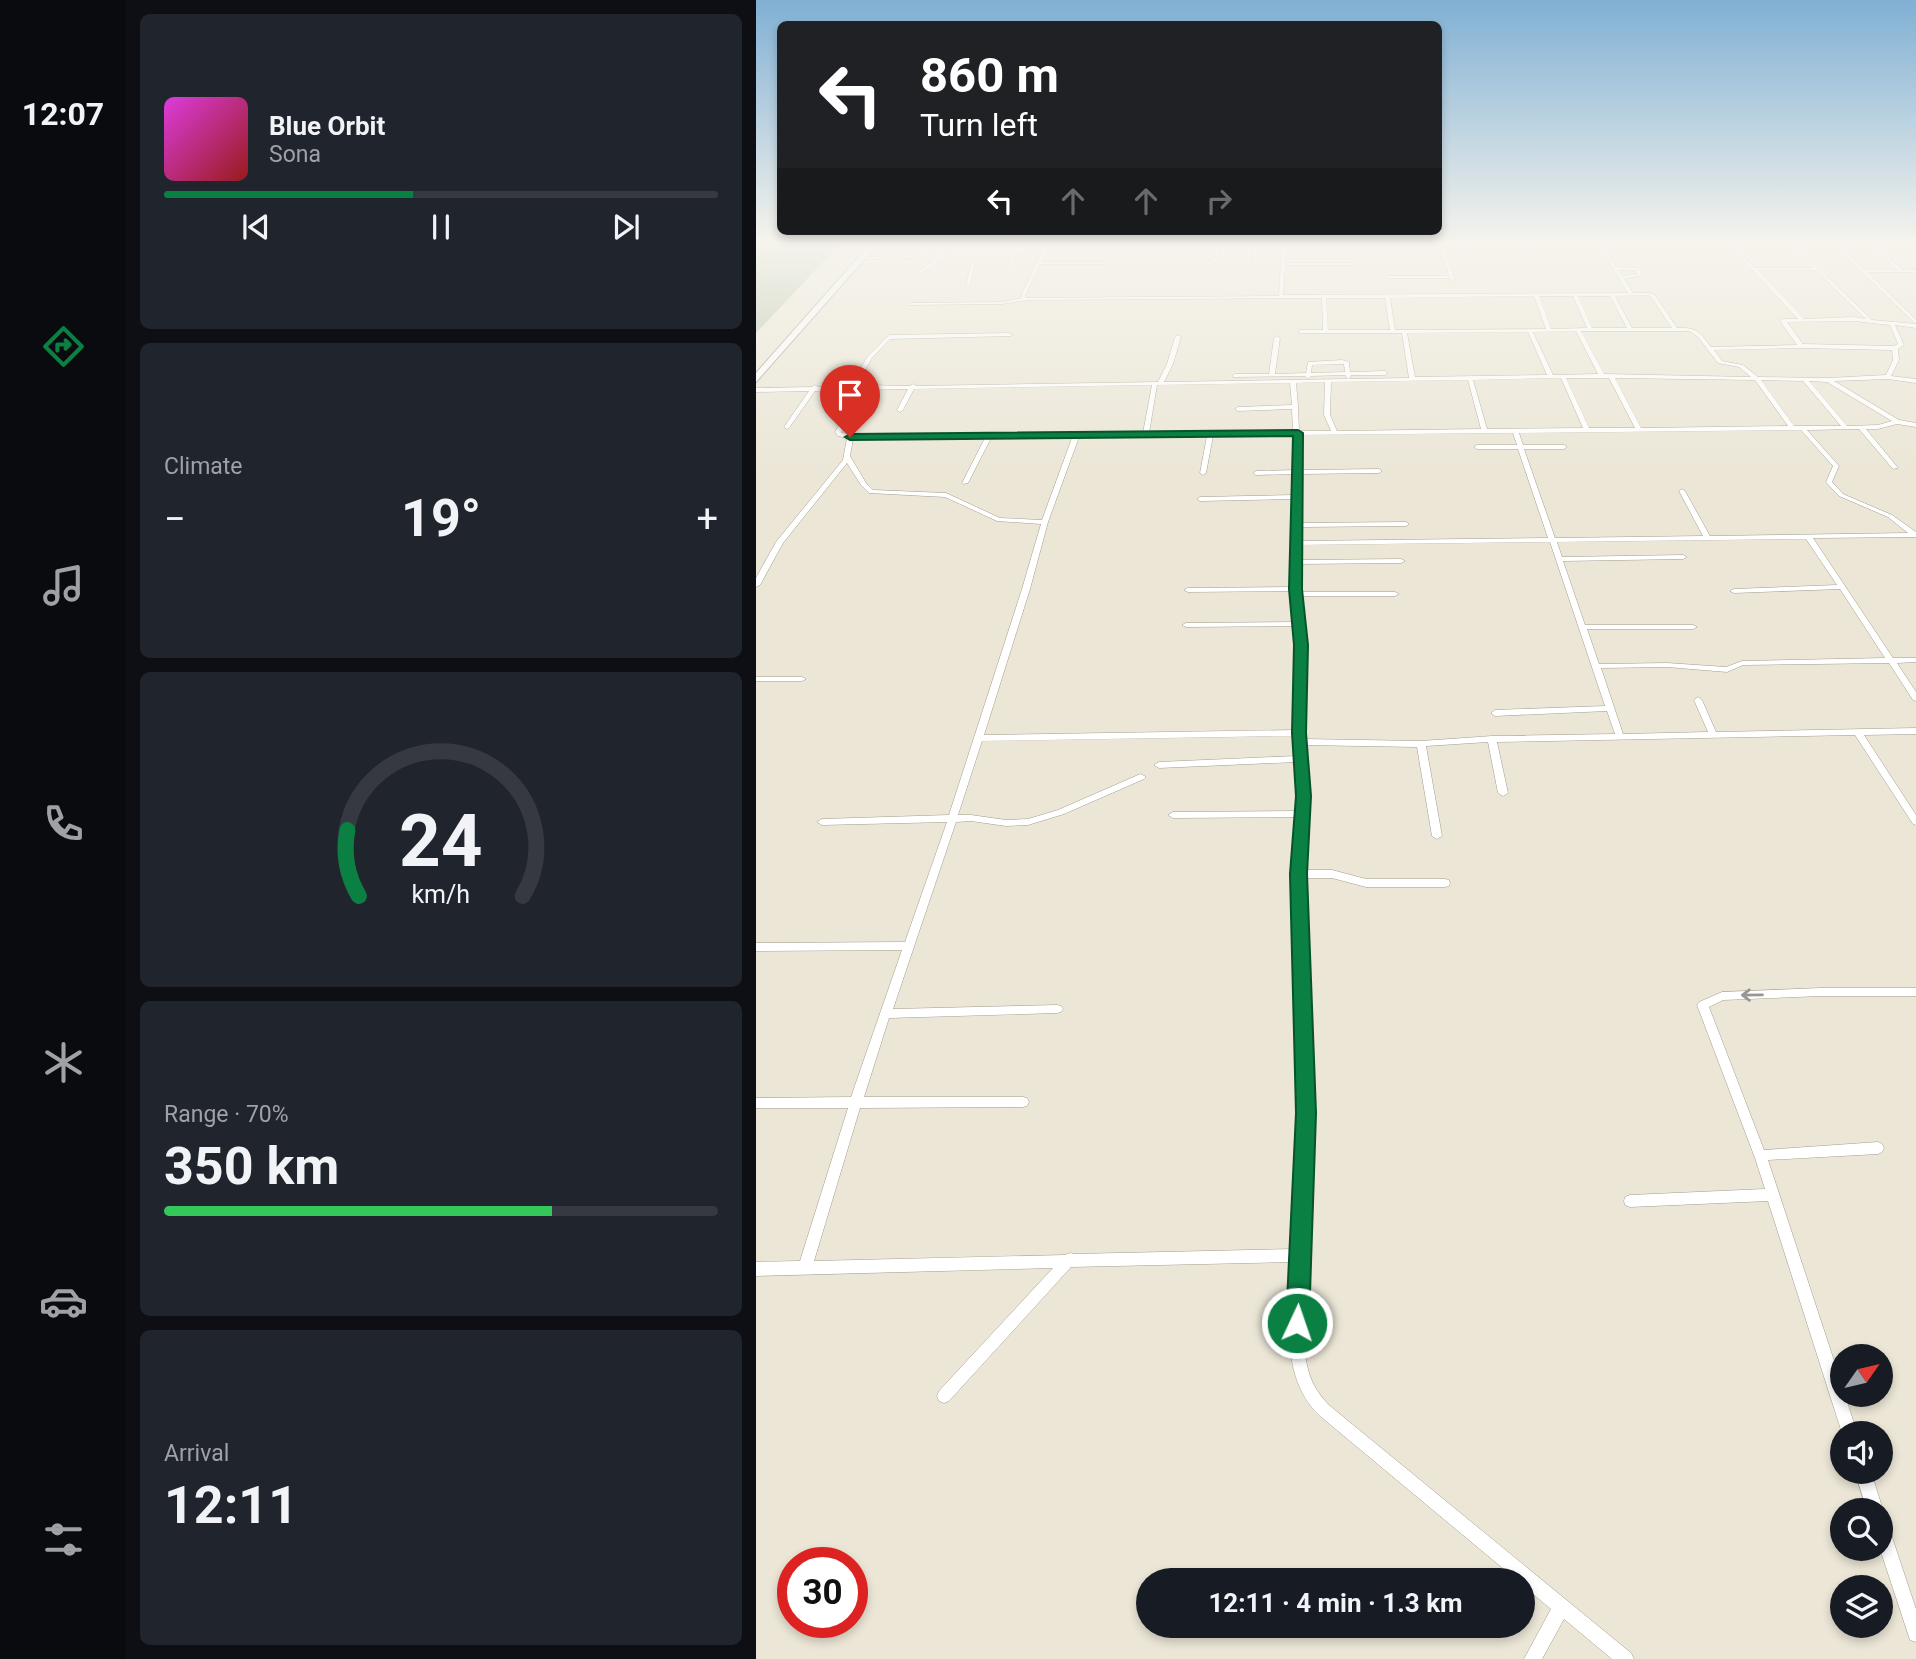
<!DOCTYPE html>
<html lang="en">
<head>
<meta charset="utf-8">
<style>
	:root { --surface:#171b24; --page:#20242c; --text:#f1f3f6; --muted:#9ea1a6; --line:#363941; --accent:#0b8043 }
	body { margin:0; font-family:Roboto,sans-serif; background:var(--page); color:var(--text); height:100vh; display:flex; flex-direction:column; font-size:26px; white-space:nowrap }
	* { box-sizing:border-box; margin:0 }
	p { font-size:23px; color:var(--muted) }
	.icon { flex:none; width:38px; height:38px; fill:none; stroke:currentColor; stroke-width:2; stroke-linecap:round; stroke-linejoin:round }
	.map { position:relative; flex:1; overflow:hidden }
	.sheet { display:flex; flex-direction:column; gap:14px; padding:14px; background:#0d0f14; width:630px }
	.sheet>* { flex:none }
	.hud { position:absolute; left:21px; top:21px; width:665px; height:214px; border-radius:10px; box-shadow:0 4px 10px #0003; background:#202124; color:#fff; overflow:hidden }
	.needle { width:46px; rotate:56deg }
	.tools { position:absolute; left:1074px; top:1344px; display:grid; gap:14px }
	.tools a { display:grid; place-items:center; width:63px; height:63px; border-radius:50%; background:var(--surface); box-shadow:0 4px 10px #0003; font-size:35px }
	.speed { position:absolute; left:21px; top:1547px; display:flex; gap:14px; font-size:35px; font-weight:700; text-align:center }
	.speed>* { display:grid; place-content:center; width:91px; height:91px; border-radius:50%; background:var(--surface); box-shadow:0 4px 10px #0003; line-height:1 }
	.speed .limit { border:10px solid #d22; background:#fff; color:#111 }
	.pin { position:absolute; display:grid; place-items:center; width:60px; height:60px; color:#fff; margin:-72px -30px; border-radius:50% 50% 50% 0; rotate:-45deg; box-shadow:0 0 7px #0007 }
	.pin .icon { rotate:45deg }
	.me { position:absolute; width:77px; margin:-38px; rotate:3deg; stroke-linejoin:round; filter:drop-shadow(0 0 5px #0008) }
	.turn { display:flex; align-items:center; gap:24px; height:147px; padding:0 28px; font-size:32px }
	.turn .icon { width:91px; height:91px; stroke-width:2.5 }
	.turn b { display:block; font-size:49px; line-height:60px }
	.lanes { display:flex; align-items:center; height:66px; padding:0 28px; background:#0003; justify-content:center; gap:35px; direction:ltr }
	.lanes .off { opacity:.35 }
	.big { font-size:52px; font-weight:700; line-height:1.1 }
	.sheet .tile { flex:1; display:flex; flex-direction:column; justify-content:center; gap:10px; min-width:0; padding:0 24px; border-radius:10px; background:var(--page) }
	.sheet .dial { align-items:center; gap:0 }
	.dial svg { height:182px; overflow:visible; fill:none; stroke:var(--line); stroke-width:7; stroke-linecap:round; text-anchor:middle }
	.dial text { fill:var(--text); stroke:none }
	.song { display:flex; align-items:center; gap:21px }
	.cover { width:84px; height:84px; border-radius:10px; background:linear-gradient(135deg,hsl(300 70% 55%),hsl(0 70% 35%)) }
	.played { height:7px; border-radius:4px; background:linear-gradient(90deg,var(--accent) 45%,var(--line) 45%) }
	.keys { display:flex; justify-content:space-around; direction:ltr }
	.heat { display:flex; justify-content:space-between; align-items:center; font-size:38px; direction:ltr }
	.charge { height:10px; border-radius:5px; background:linear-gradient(90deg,#34c759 70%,var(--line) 0) }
	.trip { position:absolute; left:380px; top:1568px; width:399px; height:70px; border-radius:35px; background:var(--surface); box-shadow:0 4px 10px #0003; font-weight:700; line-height:70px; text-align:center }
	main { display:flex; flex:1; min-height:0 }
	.dock { display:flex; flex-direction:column; width:126px; justify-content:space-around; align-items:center; background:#090b0e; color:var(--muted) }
	.dock .icon { width:49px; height:49px }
	.dock .on { color:var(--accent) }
	.dock b { font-size:32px; color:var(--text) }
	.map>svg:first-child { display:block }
</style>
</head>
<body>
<main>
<nav class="dock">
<b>12:07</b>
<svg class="icon on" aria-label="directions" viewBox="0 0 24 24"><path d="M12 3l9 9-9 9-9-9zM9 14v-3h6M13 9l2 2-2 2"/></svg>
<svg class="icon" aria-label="music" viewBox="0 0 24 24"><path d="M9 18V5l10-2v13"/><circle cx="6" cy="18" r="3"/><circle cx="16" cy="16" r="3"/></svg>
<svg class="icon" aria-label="phone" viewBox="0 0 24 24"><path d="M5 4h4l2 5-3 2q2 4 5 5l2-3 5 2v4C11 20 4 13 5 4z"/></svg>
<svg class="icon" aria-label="climate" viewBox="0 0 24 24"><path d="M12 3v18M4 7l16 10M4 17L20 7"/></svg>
<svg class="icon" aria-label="car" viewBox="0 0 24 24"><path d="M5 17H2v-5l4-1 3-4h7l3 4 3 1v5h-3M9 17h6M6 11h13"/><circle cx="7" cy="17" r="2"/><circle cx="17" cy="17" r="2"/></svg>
<svg class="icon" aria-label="filters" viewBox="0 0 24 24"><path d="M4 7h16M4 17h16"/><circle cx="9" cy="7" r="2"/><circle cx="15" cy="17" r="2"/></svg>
</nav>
<section class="sheet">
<div class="tile">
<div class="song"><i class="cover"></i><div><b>Blue Orbit</b><p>Sona</p></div></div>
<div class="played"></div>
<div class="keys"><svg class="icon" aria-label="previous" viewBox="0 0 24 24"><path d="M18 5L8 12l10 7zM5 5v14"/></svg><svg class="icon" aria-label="pause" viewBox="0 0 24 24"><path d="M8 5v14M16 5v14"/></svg><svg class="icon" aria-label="next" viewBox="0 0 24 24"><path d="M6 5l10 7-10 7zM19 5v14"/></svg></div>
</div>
<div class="tile"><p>Climate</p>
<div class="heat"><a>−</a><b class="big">19°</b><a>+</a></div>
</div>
<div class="tile dial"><svg viewBox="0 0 100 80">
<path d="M14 69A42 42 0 1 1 86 69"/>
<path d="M14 69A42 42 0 0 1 9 40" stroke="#0b8043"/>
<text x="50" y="56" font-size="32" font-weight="700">24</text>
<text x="50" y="72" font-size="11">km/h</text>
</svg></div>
<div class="tile"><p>Range · 70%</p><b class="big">350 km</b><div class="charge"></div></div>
<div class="tile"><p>Arrival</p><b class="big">12:11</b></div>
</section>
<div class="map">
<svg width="1160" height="1659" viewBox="0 0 1160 1659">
	<rect width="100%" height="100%" fill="#ebe6d6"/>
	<path fill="#b3c2a6" d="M0,244H84L0,333Z"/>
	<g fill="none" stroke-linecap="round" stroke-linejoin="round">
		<defs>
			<path id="street" d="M155,244H159L158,247L172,249L227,247L229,246L231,247H289L290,244H294L286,262H349L351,263L349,264H284L269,296L270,298L523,296L526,244H530L529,263H598L600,264L598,265H529L527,295L872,293L842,244H846L860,267L882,268L887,275L868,279L877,293H893L899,295L921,328C941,327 944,332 955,347L1041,345L1024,321L1027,319H1042L972,244H976L999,268H1057L1033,244H1037L1116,320L1160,324L1077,244H1081L1108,270H1142L1111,244H1116L1147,270H1160V272H1111L1160,320V328L1139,325L1148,345L1142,349L1143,360L1135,376L1160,379V383L1132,379L1078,381L1143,420L1160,423V427L1141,424L1122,429H1110L1142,468L1137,469L1103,429L1051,430L1083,466L1076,482L1087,494L1136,515L1160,532V537L1057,538L1137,658H1160V662L1141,663L1160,692V701L1157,700L1133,663L987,665L971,672L911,667L845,668L867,734L952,732L938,700L942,697L946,700L960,732L1160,728V734L1108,735L1160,815V825L1157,824L1099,735L741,742L752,793L747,796L742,793L732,742L670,746L686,836L681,839L676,836L661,747L548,745L552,796L548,870H576L610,879H689L693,880L694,883L693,886L689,887H610L576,878H548L556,1113L548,1345C551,1372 555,1387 574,1406L875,1653L878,1659H856L808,1619L786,1659H768L795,1609L766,1585V1580H761L564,1416C522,1376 535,1314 537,1262L315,1267L193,1401L188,1403L183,1401L181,1396L183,1391L297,1268L0,1276V1262L44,1261L92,1108H0V1098L95,1097L146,950L0,951V943L149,942L191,822L66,825L61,822L66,819L193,815L266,589L285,524L241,521L189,497L113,493L105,485L91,463L27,543L4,585L0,587V578L20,542L87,460L91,438L82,436L79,432L103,390L59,391L33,428L31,429L28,427L53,391L0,392V388L56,387L59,385L62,387H93L112,356L133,335L253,333L255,334V336L134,339L116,358L99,387L107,385L154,386L157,384L160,386L402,382L411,364L419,337L422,335L425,337L417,364L408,382L592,379L589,375L555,376L552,379L549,376L477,377V375L479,374H513L518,338L521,336L524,338L519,374L550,373L552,362L586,360L593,362L594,372L629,371L632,373L629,375H595L593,379L653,378L646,333H543V331L545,330H567L566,298L271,300L246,304L152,305L154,303L246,302L266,298L265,296L287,249L263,250L253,268L251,269L249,268L259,250H229L219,264L214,285L212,286L210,285L215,264L225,250H190L181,263L165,273L163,271L177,261L186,250H176L159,258L106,259L104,258L106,257L158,256L168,251L153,249ZM862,270H879L882,274L866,276ZM1002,270H1060L1110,319L1098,317L1048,319ZM892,295L895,297L916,328H876L859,296ZM778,296L790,329L639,330L634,298ZM783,296H817L831,328L795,329ZM822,296H854L871,328H836ZM570,298H629L634,330H572ZM1098,321L1134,325L1142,344L1138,346L1047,344L1031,322ZM820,331L842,374L797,375L777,332ZM825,331H934L942,337L962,363L983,367L995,377L848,374ZM772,332L791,375L659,377L651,333ZM1045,348L1136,350L1137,360L1130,375L1072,378L1002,377L987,365L966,361L958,350ZM586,364H588L589,372L555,373L556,365ZM805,378L827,428L731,429L717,380ZM810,378H853L879,428H833ZM859,378L999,380L1032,426L885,428ZM712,380L725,429L581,431L574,415L575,382ZM1005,380L1047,381L1085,426H1038ZM1053,381L1071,382L1136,421L1122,425L1091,426ZM569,382L568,415L575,431H543L542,408L543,407L542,406L540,383ZM534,383L536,405L482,407L479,409L482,411L536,409L537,432L393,433L401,385ZM396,385L387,433L105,436L86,433L85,432L108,390L152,389L141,410L144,412L147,410L158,389ZM1045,430L1077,466L1070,482L1083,496L1132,517L1152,533L954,536L929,491L926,489L923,491L947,536L799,538L768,449H808L811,447L808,445H767L763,433ZM757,433L761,445H721L718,447L721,449H762L792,538L544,541L545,527L650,526L653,524L650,522L545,523L546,474L623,473L626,471L623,469L546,470L544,435ZM538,435L540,470L500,471L497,473L500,475L540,474L539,495L444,497L441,499L444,501L539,499L535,587L432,588L428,590L432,592L536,591L539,622L430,623L426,625L430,627L539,626L541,645L539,730L228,735L274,589L292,522L323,437L451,436L444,473L447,475L450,473L457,436ZM229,438L206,483L207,484L212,483L235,438H316L286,520L244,518L190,493L117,490L110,483L94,456L97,439ZM1050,539L1081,585L978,589L974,591L978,593L1084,589L1129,658L986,661L970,667L911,663L843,664L831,629H937L941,627L937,625H829L807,561L927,559L931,557L927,555L806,557L801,542ZM794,542L849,706L739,710L735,713L739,716L851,711L859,734L736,736L665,741L547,739L549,645L548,624L544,596H639L643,594L639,592H543V564L645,563L649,561L645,559L544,560V545ZM539,736L540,756L403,762L398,765L403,768L540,762L542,796V811L417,812L412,815L417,818L541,817L538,874L544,1113L538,1249L319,1254L314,1253L309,1255L58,1261L104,1108L267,1107L271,1106L273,1102L271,1098L267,1097H108L133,1018L301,1013L305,1012L307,1009L305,1006L301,1005L137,1009L200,822L215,821L250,826L272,825L308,814L388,779L390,777L385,774L382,775L302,810L272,819L250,820L215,815H202L226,741Z
				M370,244H456L454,245L372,246L368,252H364Z
				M460,244H464L462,261L448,266V264L458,260Z
				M469,244H515L496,245L494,262L492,263L490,262L492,245H471Z
				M683,244H687L689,250H755L757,251L755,252L690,253L699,280L697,281L694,278H631L629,277L631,276H693L686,253H623L621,252L623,251L685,250Z
				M0,677H46L50,679L46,681H0Z
				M1065,988H1160V996H1065L967,1000L953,1007L1008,1150L1122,1142L1126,1144L1128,1148L1126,1152L1122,1154L1012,1160L1087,1388V1395H1089L1101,1433H1086L1012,1201L874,1207L869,1205L868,1201L869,1197L874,1195L1009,1189L999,1158L941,1005L943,1002L966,992Z
				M1099,1472H1115L1127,1510L1125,1514V1510H1111Z
				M1125,1520L1131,1522L1160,1609V1642L1154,1640L1152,1634L1124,1549H1125Z"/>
			<path id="primary" d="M114,244H122L0,382V373Z"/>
		</defs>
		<use href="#street" stroke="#a29d8f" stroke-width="1"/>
		<use href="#primary" stroke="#a29d8f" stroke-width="2"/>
		<use href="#street" fill="#fff" fill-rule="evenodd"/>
		<use href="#primary" fill="#fff" fill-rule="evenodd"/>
	</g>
	<defs><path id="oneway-shaft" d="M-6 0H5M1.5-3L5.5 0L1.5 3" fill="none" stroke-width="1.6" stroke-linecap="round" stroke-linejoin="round" transform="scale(1.75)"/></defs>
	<use stroke="#979693" href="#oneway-shaft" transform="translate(996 995) rotate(179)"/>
	<linearGradient id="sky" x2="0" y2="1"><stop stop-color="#80b0d4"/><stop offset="0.51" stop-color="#f6f4ed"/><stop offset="1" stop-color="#f6f4ed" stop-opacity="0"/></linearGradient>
	<rect width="1160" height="476" fill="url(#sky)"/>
	<path fill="#0b8043" stroke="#07532c" stroke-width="2" d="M542,430L547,433L546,589L552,645L550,733L555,796L551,874L560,1113L553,1323L550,1331L541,1335L533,1331L530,1323L540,1113L534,874L540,796L536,733L538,645L533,589L537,436L94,440L89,437L94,434Z"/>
</svg>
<div class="tools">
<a><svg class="needle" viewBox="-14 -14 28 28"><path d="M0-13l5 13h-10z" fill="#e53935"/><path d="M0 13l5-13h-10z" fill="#9ea1a6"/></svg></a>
<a><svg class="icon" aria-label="sound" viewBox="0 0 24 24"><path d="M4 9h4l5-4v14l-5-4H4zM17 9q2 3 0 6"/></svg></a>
<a><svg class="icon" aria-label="search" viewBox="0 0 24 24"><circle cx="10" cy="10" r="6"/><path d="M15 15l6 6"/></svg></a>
<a><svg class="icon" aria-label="layers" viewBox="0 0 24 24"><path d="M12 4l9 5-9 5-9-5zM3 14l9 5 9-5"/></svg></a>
</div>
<div class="speed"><div class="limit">30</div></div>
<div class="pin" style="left:94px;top:437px;background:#d93025"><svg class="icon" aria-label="arrive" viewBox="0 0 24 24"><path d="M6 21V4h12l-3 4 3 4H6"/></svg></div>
<svg class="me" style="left:541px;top:1323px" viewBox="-20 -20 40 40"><circle r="17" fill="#0b8043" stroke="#fff" stroke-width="3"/><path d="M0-11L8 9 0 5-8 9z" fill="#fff"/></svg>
<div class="trip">12:11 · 4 min · 1.3 km</div>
<div class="hud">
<div class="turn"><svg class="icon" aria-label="left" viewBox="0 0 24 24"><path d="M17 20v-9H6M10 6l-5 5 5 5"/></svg><div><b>860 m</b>Turn left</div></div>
<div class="lanes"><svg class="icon" aria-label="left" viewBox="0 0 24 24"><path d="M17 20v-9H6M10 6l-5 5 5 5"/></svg><svg class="icon off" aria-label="ahead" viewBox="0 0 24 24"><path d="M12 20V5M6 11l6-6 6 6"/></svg><svg class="icon off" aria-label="ahead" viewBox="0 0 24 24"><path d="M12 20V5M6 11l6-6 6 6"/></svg><svg class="icon off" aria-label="right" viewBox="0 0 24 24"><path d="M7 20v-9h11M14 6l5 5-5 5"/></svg></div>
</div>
</div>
</main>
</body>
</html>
